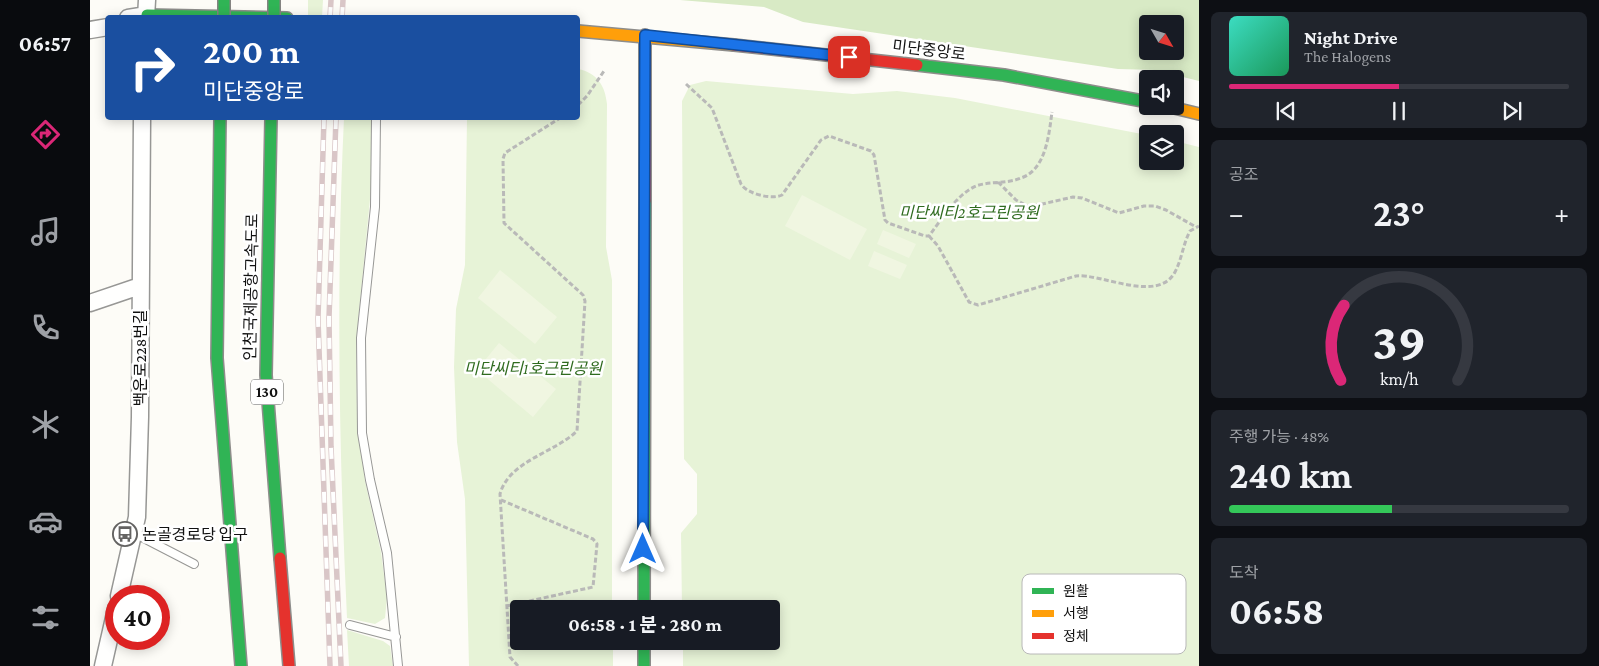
<!DOCTYPE html>
<html lang="ko">
<head>
<meta charset="utf-8">
<style>
	:root { --surface:#171b24; --page:#20242c; --text:#f1f3f6; --muted:#9ea1a6; --line:#363941; --accent:#db2777 }
	body { margin:0; font-family:"Crimson Pro","Noto Sans KR",serif; background:var(--page); color:var(--text); height:100vh; display:flex; flex-direction:column; font-size:19px; white-space:nowrap }
	* { box-sizing:border-box; margin:0 }
	p { font-size:16px; color:var(--muted) }
	.icon { flex:none; width:28px; height:28px; fill:none; stroke:currentColor; stroke-width:2; stroke-linecap:round; stroke-linejoin:round }
	.map { position:relative; flex:1; overflow:hidden }
	.details { display:flex; flex-direction:column; gap:12px; padding:12px; background:#0d0f14; width:400px }
	.details>* { flex:none }
	.hud { position:absolute; left:15px; top:15px; width:475px; height:105px; border-radius:5px; box-shadow:0 2px 12px #0003; background:#1a4fa0; color:#fff; overflow:hidden }
	.needle { width:32px; rotate:129deg }
	.buttons { position:absolute; left:1049px; top:15px; display:grid; gap:10px }
	.buttons a { display:grid; place-items:center; width:45px; height:45px; border-radius:5px; background:var(--surface); box-shadow:0 2px 12px #0003; font-size:25px }
	.speed { position:absolute; left:15px; top:585px; display:flex; gap:10px; font-size:25px; font-weight:700; text-align:center }
	.speed>* { display:grid; place-content:center; width:65px; height:65px; border-radius:50%; background:var(--surface); box-shadow:0 2px 12px #0003; line-height:1 }
	.speed .limit { border:8px solid #d22; background:#fff; color:#111 }
	.pin { position:absolute; display:grid; place-items:center; width:42px; height:42px; color:#fff; margin:-21px; border-radius:10px; box-shadow:0 2px 8px #0006 }
	.me { position:absolute; width:55px; margin:-28px; rotate:0deg; stroke-linejoin:round; filter:drop-shadow(0 0 4px #0008) }
	.turn { display:flex; align-items:center; gap:18px; height:105px; padding:0 15px; font-size:22px }
	.turn .icon { width:65px; height:65px; stroke-width:2.5 }
	.turn b { display:block; font-size:35px; line-height:42px }
	.big { font-size:38px; font-weight:700; line-height:1.1 }
	.details .card { flex:1; display:flex; flex-direction:column; justify-content:center; gap:8px; min-width:0; padding:0 18px; border-radius:8px; background:var(--page) }
	.details .dial { align-items:center; gap:0 }
	.dial svg { height:130px; overflow:visible; fill:none; stroke:var(--line); stroke-width:7; stroke-linecap:round; text-anchor:middle }
	.dial text { fill:var(--text); stroke:none }
	.song { display:flex; align-items:center; gap:15px }
	.cover { width:60px; height:60px; border-radius:8px; background:linear-gradient(135deg,hsl(170 70% 55%),hsl(150 70% 35%)) }
	.played { height:5px; border-radius:2px; background:linear-gradient(90deg,var(--accent) 50%,var(--line) 50%) }
	.keys { display:flex; justify-content:space-around; direction:ltr }
	.heat { display:flex; justify-content:space-between; align-items:center; font-size:28px; direction:ltr }
	.charge { height:8px; border-radius:4px; background:linear-gradient(90deg,#34c759 48%,var(--line) 0) }
	.trip { position:absolute; left:420px; top:600px; width:270px; height:50px; border-radius:5px; background:var(--surface); box-shadow:0 2px 12px #0003; font-weight:700; line-height:50px; text-align:center }
	main { display:flex; flex:1; min-height:0 }
	.tab-bar { display:flex; flex-direction:column; width:90px; justify-content:space-around; align-items:center; background:#090b0e; color:var(--muted) }
	.tab-bar .icon { width:35px; height:35px }
	.tab-bar .current { color:var(--accent) }
	.tab-bar b { font-size:22px; color:var(--text) }
	.map>svg:first-child { display:block }
</style>
</head>
<body>
<main>
<nav class="tab-bar">
<b>06:57</b>
<svg class="icon current" aria-label="directions" viewBox="0 0 24 24"><path d="M12 3l9 9-9 9-9-9zM9 14v-3h6M13 9l2 2-2 2"/></svg>
<svg class="icon" aria-label="music" viewBox="0 0 24 24"><path d="M9 18V5l10-2v13"/><circle cx="6" cy="18" r="3"/><circle cx="16" cy="16" r="3"/></svg>
<svg class="icon" aria-label="phone" viewBox="0 0 24 24"><path d="M5 4h4l2 5-3 2q2 4 5 5l2-3 5 2v4C11 20 4 13 5 4z"/></svg>
<svg class="icon" aria-label="climate" viewBox="0 0 24 24"><path d="M12 3v18M4 7l16 10M4 17L20 7"/></svg>
<svg class="icon" aria-label="car" viewBox="0 0 24 24"><path d="M5 17H2v-5l4-1 3-4h7l3 4 3 1v5h-3M9 17h6M6 11h13"/><circle cx="7" cy="17" r="2"/><circle cx="17" cy="17" r="2"/></svg>
<svg class="icon" aria-label="filters" viewBox="0 0 24 24"><path d="M4 7h16M4 17h16"/><circle cx="9" cy="7" r="2"/><circle cx="15" cy="17" r="2"/></svg>
</nav>
<div class="map">
<svg width="1109" height="666" viewBox="0 0 1109 666">
	<rect width="100%" height="100%" fill="#fdfcf7"/>
	<path fill="#e7f3d7" d="M218,0H233L232,17H218Z
		M488,69C507,73 515,85 517,104L516,247L522,280V609H429V641H523V666H379L375,499L367,442L364,367L366,309L375,265L377,118H488Z
		M616,81L763,94L807,91L865,98L1057,135L1058,161H1085V141L1109,147V666H593V641H681V609H592L591,533L607,514V474L594,459L592,101L600,85Z
		M254,118H282L281,189L266,343L267,419L275,481L291,552L297,598L295,618L285,624L257,618C249,451 246,285 254,118Z
		M257,630L293,641L300,646L303,666H259Z"/>
	<path fill="#d8eac5" fill-rule="evenodd" d="M590,0H1109V81L1065,70L1028,69L713,22L674,7ZM1058,24H1085V51H1058Z"/>
	<path fill="#f0f6e1" d="M712,195L777,229L760,260L695,226Z
		M793,230L826,244L819,258L787,244Z
		M784,251L817,265L810,279L778,266Z
		M410,270L467,317L445,344L388,298Z
		M409,343L466,389L443,417L387,370Z"/>
	<g fill="none" stroke-linecap="round" stroke-linejoin="round">
		<defs>
			<path id="lane" d="M286,118L285,207L271,338L272,433L280,480L297,553L308,666
				M44,533L104,564
				M260,625L306,637"/>
			<path id="street" d="M38,18L57,15
				M56,18L57,0
				M0,30L18,27
				M0,303L50,286
				M29,596L47,517L50,417L52,118
				M13,666L26,609"/>
			<path id="fast" d="M57,15L197,18
				M827,65L914,75L1058,102
				M130,118L127,358L151,666
				M181,118L176,375L190,558
				M554,609L555,201
				M554,641V666"/>
			<path id="slow" d="M488,31L644,45
				M1076,106L1109,114"/>
			<path id="jam" d="M644,45L827,65
				M555,201V35
				M190,558L199,666"/>
		</defs>
		<use href="#lane" stroke="#979795" stroke-width="10"/>
		<use href="#street" stroke="#979795" stroke-width="19"/>
		<use href="#fast" stroke="#8e8d8b" stroke-width="14"/>
		<use href="#slow" stroke="#8e8d8b" stroke-width="14"/>
		<use href="#jam" stroke="#8e8d8b" stroke-width="14"/>
		<path stroke="#b9b9b8" stroke-width="3" stroke-dasharray="5 2.5" stroke-linecap="butt" d="M596,84L622,108L651,184C657,194 682,200 692,195L731,140L739,136L781,151L784,155L795,220L798,223L835,236H839C851,220 867,194 886,186C900,181 917,184 931,178C956,170 959,134 962,112
			M488,105L497,96L514,71
			M908,182L926,200L939,207L983,197L992,198L1029,213L1054,206H1065L1076,210L1106,227
			M839,236L848,246L879,302L888,305L986,276C1011,273 1068,304 1085,272C1092,259 1093,244 1100,231L1109,226
			M411,500L503,539L507,544L503,587L417,606
			M428,666L420,657L410,494C419,461 464,453 487,431L495,301L493,295L414,223L413,159L415,153L470,118"/>
		<use href="#lane" stroke="#fffffe" stroke-width="8"/>
		<use href="#street" stroke="#fffffe" stroke-width="16"/>
		<use href="#fast" stroke="#30b455" stroke-width="11"/>
		<use href="#slow" stroke="#ff9f0a" stroke-width="11"/>
		<use href="#jam" stroke="#e5322d" stroke-width="11"/>
		<defs>
			<path id="rail" d="M240,18L241,0
				M252,18L253,0
				M234,118L228,319L240,666
				M246,118L239,318L241,447L251,666"/>
		</defs>
		<use href="#rail" stroke="#d9c6c7" stroke-width="5.5"/>
		<use href="#rail" stroke="#fff" stroke-width="4" stroke-dasharray="11" stroke-linecap="butt"/>
		<defs>
			<path id="fast-bridge" d="M134,0V18
				M184,0V18"/>
		</defs>
		<use href="#fast-bridge" stroke="#858482" stroke-width="14" stroke-linecap="butt"/>
		<use href="#fast-bridge" stroke="#30b455" stroke-width="11"/>
	</g>
	<g fill="none" stroke-linecap="round" stroke-linejoin="round">
		<defs>
			<path id="route" d="M553,549L555,35L759,57"/>
		</defs>
		<use href="#route" stroke="#114b97" stroke-width="12"/>
		<use href="#route" stroke="#1a73e8" stroke-width="9"/>
	</g>
	<defs>
		<symbol id="bus-ring" viewBox="-11 -11 22 22"><circle r="9.5" fill="#fff" stroke="#646362" stroke-width="1.5"/><path d="M-5-6H5V4H4V6H2V4H-2V6H-4V4H-5ZM-3.5-4V0h7V-4ZM-3.5 1.2v1.5H-2V1.2ZM2 1.2v1.5H3.5V1.2Z" fill="#646362"/></symbol>
	</defs>
	<g fill-rule="evenodd">
		<use href="#bus-ring" x="21" y="520" width="28" height="28"/>
	</g>
	<g text-anchor="middle" dominant-baseline="central" stroke-width="5" stroke-linejoin="round" paint-order="stroke">
		<rect fill="#fff" stroke="#585858" stroke-width="1" x="161" y="379.5" width="32" height="25" rx="4"/>
		<g font-size="15" font-weight="bold" fill="#111">
			<text x="177" y="392">130</text>
		</g>
		<g font-size="16" fill="#111" stroke="#fff">
			<text transform="translate(839 50) rotate(7)">미단중앙로</text>
			<text transform="translate(161 287) rotate(-89)">인천국제공항고속도로</text>
			<text transform="translate(50 358) rotate(-90)">백운로228번길</text>
		</g>
		<g font-size="16" font-style="italic" fill="#2f6b1f" stroke="#fff">
			<text x="879" y="212">미단씨티2호근린공원</text>
			<text x="443" y="368">미단씨티1호근린공원</text>
		</g>
		<g font-size="16" fill="#111" stroke="#fff" text-anchor="start">
			<text x="52" y="534">논골경로당 입구</text>
		</g>
	</g>
	<rect x="932" y="574" width="164" height="80" rx="8" fill="#fff" stroke="#b8b8b8" stroke-width="1"/>
	<rect x="942" y="588" width="22" height="6" fill="#30b455"/>
	<rect x="942" y="610" width="22" height="7" fill="#ff9f0a"/>
	<rect x="942" y="633" width="22" height="6" fill="#e5322d"/>
	<g font-size="14" fill="#111">
		<text x="973" y="596">원활</text>
		<text x="973" y="618">서행</text>
		<text x="973" y="641">정체</text>
	</g>
</svg>
<div class="buttons">
<a><svg class="needle" viewBox="-14 -14 28 28"><path d="M0-13l5 13h-10z" fill="#e53935"/><path d="M0 13l5-13h-10z" fill="#9ea1a6"/></svg></a>
<a><svg class="icon" aria-label="sound" viewBox="0 0 24 24"><path d="M4 9h4l5-4v14l-5-4H4zM17 9q2 3 0 6"/></svg></a>
<a><svg class="icon" aria-label="layers" viewBox="0 0 24 24"><path d="M12 4l9 5-9 5-9-5zM3 14l9 5 9-5"/></svg></a>
</div>
<div class="speed"><div class="limit">40</div></div>
<div class="pin" style="left:759px;top:57px;background:#d93025"><svg class="icon" aria-label="arrive" viewBox="0 0 24 24"><path d="M6 21V4h12l-3 4 3 4H6"/></svg></div>
<svg class="me" style="left:553px;top:549px" viewBox="-20 -20 40 40"><path d="M0-17L14 15 0 8-14 15z" fill="#1a73e8" stroke="#fff" stroke-width="4"/></svg>
<div class="trip">06:58 · 1 분 · 280 m</div>
<div class="hud">
<div class="turn"><svg class="icon" aria-label="right" viewBox="0 0 24 24"><path d="M7 20v-9h11M14 6l5 5-5 5"/></svg><div><b>200 m</b>미단중앙로</div></div>
</div>
</div>
<section class="details">
<div class="card">
<div class="song"><i class="cover"></i><div><b>Night Drive</b><p>The Halogens</p></div></div>
<div class="played"></div>
<div class="keys"><svg class="icon" aria-label="previous" viewBox="0 0 24 24"><path d="M18 5L8 12l10 7zM5 5v14"/></svg><svg class="icon" aria-label="pause" viewBox="0 0 24 24"><path d="M8 5v14M16 5v14"/></svg><svg class="icon" aria-label="next" viewBox="0 0 24 24"><path d="M6 5l10 7-10 7zM19 5v14"/></svg></div>
</div>
<div class="card"><p>공조</p>
<div class="heat"><a>−</a><b class="big">23°</b><a>+</a></div>
</div>
<div class="card dial"><svg viewBox="0 0 100 80">
<path d="M14 69A42 42 0 1 1 86 69"/>
<path d="M14 69A42 42 0 0 1 16 23" stroke="#db2777"/>
<text x="50" y="56" font-size="32" font-weight="700">39</text>
<text x="50" y="72" font-size="11">km/h</text>
</svg></div>
<div class="card"><p>주행 가능 · 48%</p><b class="big">240 km</b><div class="charge"></div></div>
<div class="card"><p>도착</p><b class="big">06:58</b></div>
</section>
</main>
</body>
</html>
